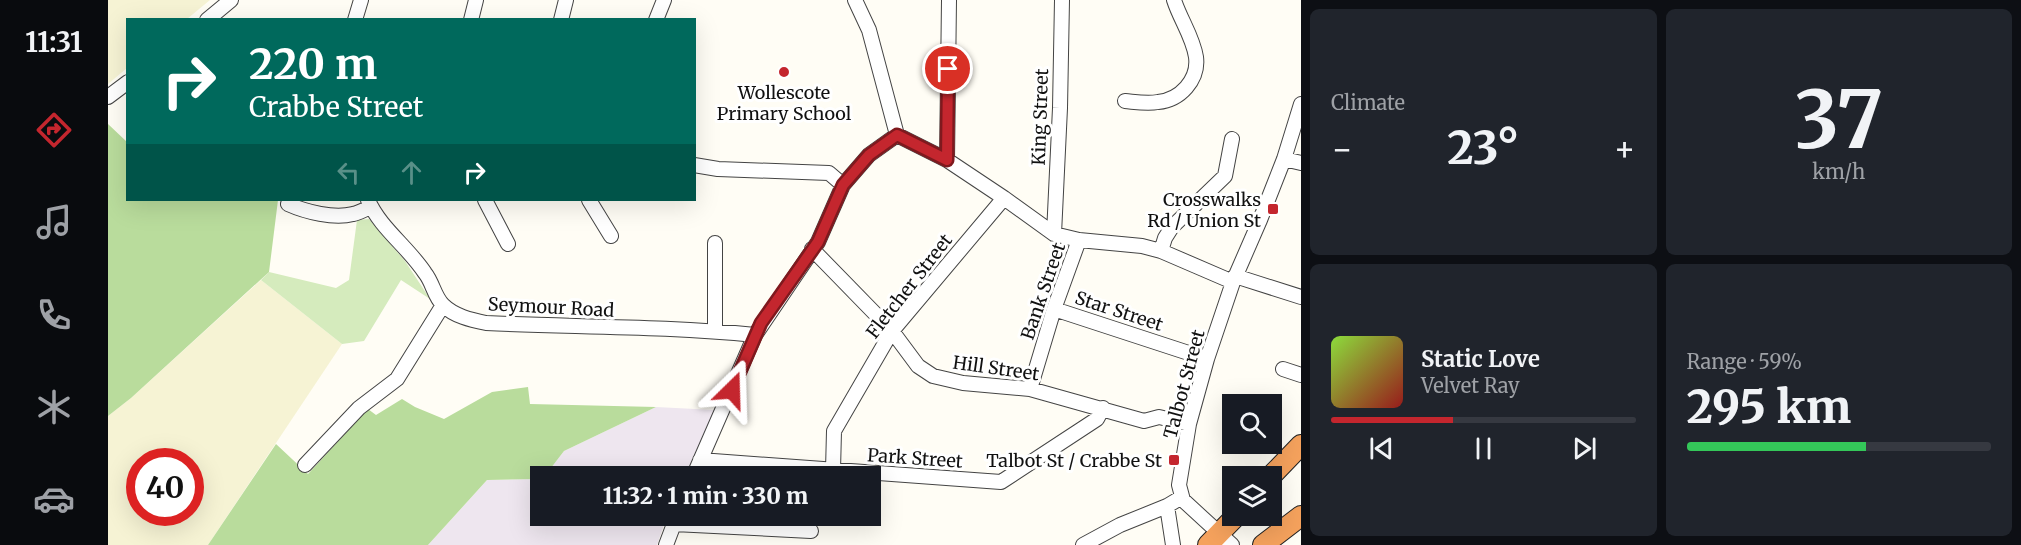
<!DOCTYPE html>
<html lang="en">
<head>
<meta charset="utf-8">
<style>
	:root { --surface:#171b24; --page:#20242c; --text:#f1f3f6; --muted:#9ea1a6; --line:#363941; --accent:#c4262e }
	body { margin:0; font-family:Merriweather,serif; background:var(--page); color:var(--text); height:100vh; display:flex; flex-direction:column; font-size:22px; white-space:nowrap }
	* { box-sizing:border-box; margin:0 }
	p { font-size:20px; color:var(--muted) }
	.icon { flex:none; width:33px; height:33px; fill:none; stroke:currentColor; stroke-width:2; stroke-linecap:round; stroke-linejoin:round }
	.map { position:relative; flex:1; overflow:hidden }
	.drawer { display:flex; flex-direction:column; gap:9px; padding:9px; background:#0d0f14; width:720px }
	.drawer>* { flex:none }
	.top-card { position:absolute; left:18px; top:18px; width:570px; height:183px; border-radius:0px; box-shadow:0 6px 24px #0002; background:#00695c; color:#fff; overflow:hidden }
	.controls { position:absolute; left:1114px; top:394px; display:grid; gap:12px }
	.controls a { display:grid; place-items:center; width:60px; height:60px; border-radius:0px; background:var(--surface); box-shadow:0 6px 24px #0002; font-size:30px }
	.speed { position:absolute; left:18px; top:448px; display:flex; gap:12px; font-size:30px; font-weight:700; text-align:center }
	.speed>* { display:grid; place-content:center; width:78px; height:78px; border-radius:50%; background:var(--surface); box-shadow:0 6px 24px #0002; line-height:1 }
	.speed .limit { border:9px solid #d22; background:#fff; color:#111 }
	.pin { position:absolute; display:grid; place-items:center; width:51px; height:51px; color:#fff; margin:-26px; border:3px solid #fff; border-radius:50%; box-shadow:0 2px 6px #0007 }
	.me { position:absolute; width:66px; margin:-33px; rotate:22deg; stroke-linejoin:round; filter:drop-shadow(0 0 4px #0008) }
	.turn { display:flex; align-items:center; gap:21px; height:126px; padding:0 24px; font-size:27px }
	.turn .icon { width:78px; height:78px; stroke-width:2.5 }
	.turn b { display:block; font-size:42px; line-height:51px }
	.lanes { display:flex; align-items:center; height:57px; padding:0 24px; background:#0003; justify-content:center; gap:30px; direction:ltr }
	.lanes .off { opacity:.35 }
	.big { font-size:45px; font-weight:800; line-height:1.1 }
	.drawer .widget { flex:1; display:flex; flex-direction:column; justify-content:center; gap:9px; min-width:0; padding:0 21px; border-radius:9px; background:var(--page) }
	.drawer .dial { align-items:center; gap:0 }
	.dial b { font-size:78px; line-height:1 }
	.song { display:flex; align-items:center; gap:18px }
	.cover { width:72px; height:72px; border-radius:9px; background:linear-gradient(135deg,hsl(90 70% 55%),hsl(0 70% 35%)) }
	.played { height:6px; border-radius:3px; background:linear-gradient(90deg,var(--accent) 40%,var(--line) 40%) }
	.keys { display:flex; justify-content:space-around; direction:ltr }
	.heat { display:flex; justify-content:space-between; align-items:center; font-size:33px; direction:ltr }
	.charge { height:9px; border-radius:4px; background:linear-gradient(90deg,#34c759 59%,var(--line) 0) }
	.drawer .tiles { flex:1; display:grid; gap:9px; grid-template-columns:repeat(2,1fr) }
	.trip { position:absolute; left:422px; top:466px; width:351px; height:60px; border-radius:0px; background:var(--surface); box-shadow:0 6px 24px #0002; font-weight:800; line-height:60px; text-align:center }
	main { display:flex; flex:1; min-height:0 }
	.dock { display:flex; flex-direction:column; width:108px; justify-content:space-around; align-items:center; background:#090b0e; color:var(--muted) }
	.dock .icon { width:42px; height:42px }
	.dock .on { color:var(--accent) }
	.dock b { font-size:27px; color:var(--text) }
	.map>svg:first-child { display:block }
</style>
</head>
<body>
<main>
<nav class="dock">
<b>11:31</b>
<svg class="icon on" aria-label="directions" viewBox="0 0 24 24"><path d="M12 3l9 9-9 9-9-9zM9 14v-3h6M13 9l2 2-2 2"/></svg>
<svg class="icon" aria-label="music" viewBox="0 0 24 24"><path d="M9 18V5l10-2v13"/><circle cx="6" cy="18" r="3"/><circle cx="16" cy="16" r="3"/></svg>
<svg class="icon" aria-label="phone" viewBox="0 0 24 24"><path d="M5 4h4l2 5-3 2q2 4 5 5l2-3 5 2v4C11 20 4 13 5 4z"/></svg>
<svg class="icon" aria-label="climate" viewBox="0 0 24 24"><path d="M12 3v18M4 7l16 10M4 17L20 7"/></svg>
<svg class="icon" aria-label="car" viewBox="0 0 24 24"><path d="M5 17H2v-5l4-1 3-4h7l3 4 3 1v5h-3M9 17h6M6 11h13"/><circle cx="7" cy="17" r="2"/><circle cx="17" cy="17" r="2"/></svg>
</nav>
<div class="map">
<svg width="1193" height="545" viewBox="0 0 1193 545">
	<rect width="100%" height="100%" fill="#fffdf5"/>
	<path fill="#eee6ef" d="M548,407L607,410L576,477H436L456,451Z
		M432,479V516H559L549,545H320L379,480Z"/>
	<path fill="#f6f3d4" fill-rule="evenodd" d="M0,0H102L79,19L20,20L19,68L0,84Z
		M153,280L234,344L100,545H0V416L23,398ZM32,462H82V513H32Z"/>
	<path fill="#d5ebbd" d="M261,219L297,261L322,299L293,280L256,341L234,344L153,280L161,272L228,288L241,280L249,220Z"/>
	<path fill="#b9dc9c" d="M0,124L19,142L20,200H170L161,272L23,398L0,416Z
		M420,387L422,404L548,407L456,451L436,477H432V479L379,480L320,545H100L168,444L200,474L260,409L268,415L294,399L307,407L336,419L384,392Z"/>
	<g fill="none" stroke-linecap="round" stroke-linejoin="round">
		<defs>
			<path id="minor" d="M747,0L761,30L789,135
				M99,20L123,0
				M247,20L253,0
				M363,20L368,0
				M453,20L458,0
				M548,20L556,0
				M0,97L20,82
				M1017,101C1028,102 1039,104 1050,102C1072,100 1091,80 1088,57C1085,37 1072,19 1066,0
				M789,135L839,160L896,198L946,234L971,240L1034,246L1053,251L1125,282
				M1176,159L1193,163
				M839,160L841,0
				M586,165L610,169L721,173L735,185
				M260,200C272,228 300,247 317,273C325,283 326,296 335,305C346,316 363,320 378,323C467,327 558,326 647,335
				M377,200L400,244
				M481,200L503,236
				M180,204C198,212 226,219 245,214C251,213 257,209 263,207
				M946,234L952,108L954,0
				M704,249L784,331L810,366L825,376L855,383L922,389L1036,421L1051,417L1081,424
				M1053,251L1057,238L1064,227L1117,176L1124,139
				M1127,276L1193,297
				M946,309L1099,359
				M607,331V243
				M1175,369L1193,375
				M922,389L946,309L971,240
				M592,460L893,482L989,419L995,408
				M197,465L251,408L289,379L335,305
				M725,470L726,431L784,331L896,198
				M585,477L647,335L710,242L735,185L761,155L789,135
				M1059,506L1065,545
				M566,524L703,531
				M558,545L569,516
				M975,545L1012,525L1059,506L1074,497
				M1124,545L1075,500L1071,485L1081,424L1099,359L1125,282L1152,220L1176,159L1193,104"/>
			<path id="highway" d="M1162,477L1193,445
				M1100,545L1128,516
				M1155,545L1193,516"/>
		</defs>
		<use href="#minor" stroke="#444" stroke-width="16"/>
		<use href="#highway" stroke="#222" stroke-width="22"/>
		<use href="#minor" stroke="#fff" stroke-width="14"/>
		<use href="#highway" stroke="#f5a25d" stroke-width="20"/>
	</g>
	<g fill="none" stroke-linecap="round" stroke-linejoin="round">
		<defs>
			<path id="route" d="M624,390L653,323L710,242L735,185L761,155L789,135L839,160L840,69"/>
		</defs>
		<use href="#route" stroke="#7f191e" stroke-width="15"/>
		<use href="#route" stroke="#c4262e" stroke-width="10"/>
	</g>
	<g fill="#c4262e" stroke="#fff" stroke-width="2">
		<circle cx="676" cy="72" r="6"/>
		<rect x="1159" y="203" width="12" height="12" rx="3"/>
		<rect x="1060" y="454" width="12" height="12" rx="3"/>
	</g>
	<g text-anchor="middle" dominant-baseline="central" stroke-width="6" stroke-linejoin="round" paint-order="stroke">
		<g font-size="18" fill="#111" stroke="#fff" text-anchor="end">
			<text x="676" y="92" text-anchor="middle">Wollescote<tspan x="676" dy="21">Primary School</tspan></text>
			<text x="1153" y="199">Crosswalks<tspan x="1153" dy="21">Rd / Union St</tspan></text>
			<text x="1054" y="460">Talbot St / Crabbe St</text>
		</g>
		<g font-size="18" fill="#111" stroke="#fff">
			<text transform="translate(932 117) rotate(-88)">King Street</text>
			<text transform="translate(801 286) rotate(-52)">Fletcher Street</text>
			<text transform="translate(935 291) rotate(-71)">Bank Street</text>
			<text transform="translate(443 307) rotate(3)">Seymour Road</text>
			<text transform="translate(1011 311) rotate(18)">Star Street</text>
			<text transform="translate(888 368) rotate(8)">Hill Street</text>
			<text transform="translate(1076 384) rotate(-75)">Talbot Street</text>
			<text transform="translate(807 458) rotate(4)">Park Street</text>
		</g>
	</g>
</svg>
<div class="controls">
<a><svg class="icon" aria-label="search" viewBox="0 0 24 24"><circle cx="10" cy="10" r="6"/><path d="M15 15l6 6"/></svg></a>
<a><svg class="icon" aria-label="layers" viewBox="0 0 24 24"><path d="M12 4l9 5-9 5-9-5zM3 14l9 5 9-5"/></svg></a>
</div>
<div class="speed"><div class="limit">40</div></div>
<div class="pin" style="left:840px;top:69px;background:#d93025"><svg class="icon" aria-label="arrive" viewBox="0 0 24 24"><path d="M6 21V4h12l-3 4 3 4H6"/></svg></div>
<svg class="me" style="left:624px;top:390px" viewBox="-20 -20 40 40"><path d="M0-17L14 15 0 8-14 15z" fill="#c4262e" stroke="#fff" stroke-width="4"/></svg>
<div class="trip">11:32 · 1 min · 330 m</div>
<div class="top-card">
<div class="turn"><svg class="icon" aria-label="right" viewBox="0 0 24 24"><path d="M7 20v-9h11M14 6l5 5-5 5"/></svg><div><b>220 m</b>Crabbe Street</div></div>
<div class="lanes"><svg class="icon off" aria-label="left" viewBox="0 0 24 24"><path d="M17 20v-9H6M10 6l-5 5 5 5"/></svg><svg class="icon off" aria-label="ahead" viewBox="0 0 24 24"><path d="M12 20V5M6 11l6-6 6 6"/></svg><svg class="icon" aria-label="right" viewBox="0 0 24 24"><path d="M7 20v-9h11M14 6l5 5-5 5"/></svg></div>
</div>
</div>
<section class="drawer">
<div class="tiles">
<div class="widget"><p>Climate</p>
<div class="heat"><a>−</a><b class="big">23°</b><a>+</a></div>
</div>
<div class="widget dial"><b>37</b><p>km/h</p></div>
<div class="widget">
<div class="song"><i class="cover"></i><div><b>Static Love</b><p>Velvet Ray</p></div></div>
<div class="played"></div>
<div class="keys"><svg class="icon" aria-label="previous" viewBox="0 0 24 24"><path d="M18 5L8 12l10 7zM5 5v14"/></svg><svg class="icon" aria-label="pause" viewBox="0 0 24 24"><path d="M8 5v14M16 5v14"/></svg><svg class="icon" aria-label="next" viewBox="0 0 24 24"><path d="M6 5l10 7-10 7zM19 5v14"/></svg></div>
</div>
<div class="widget"><p>Range · 59%</p><b class="big">295 km</b><div class="charge"></div></div>
</div>
</section>
</main>
</body>
</html>
